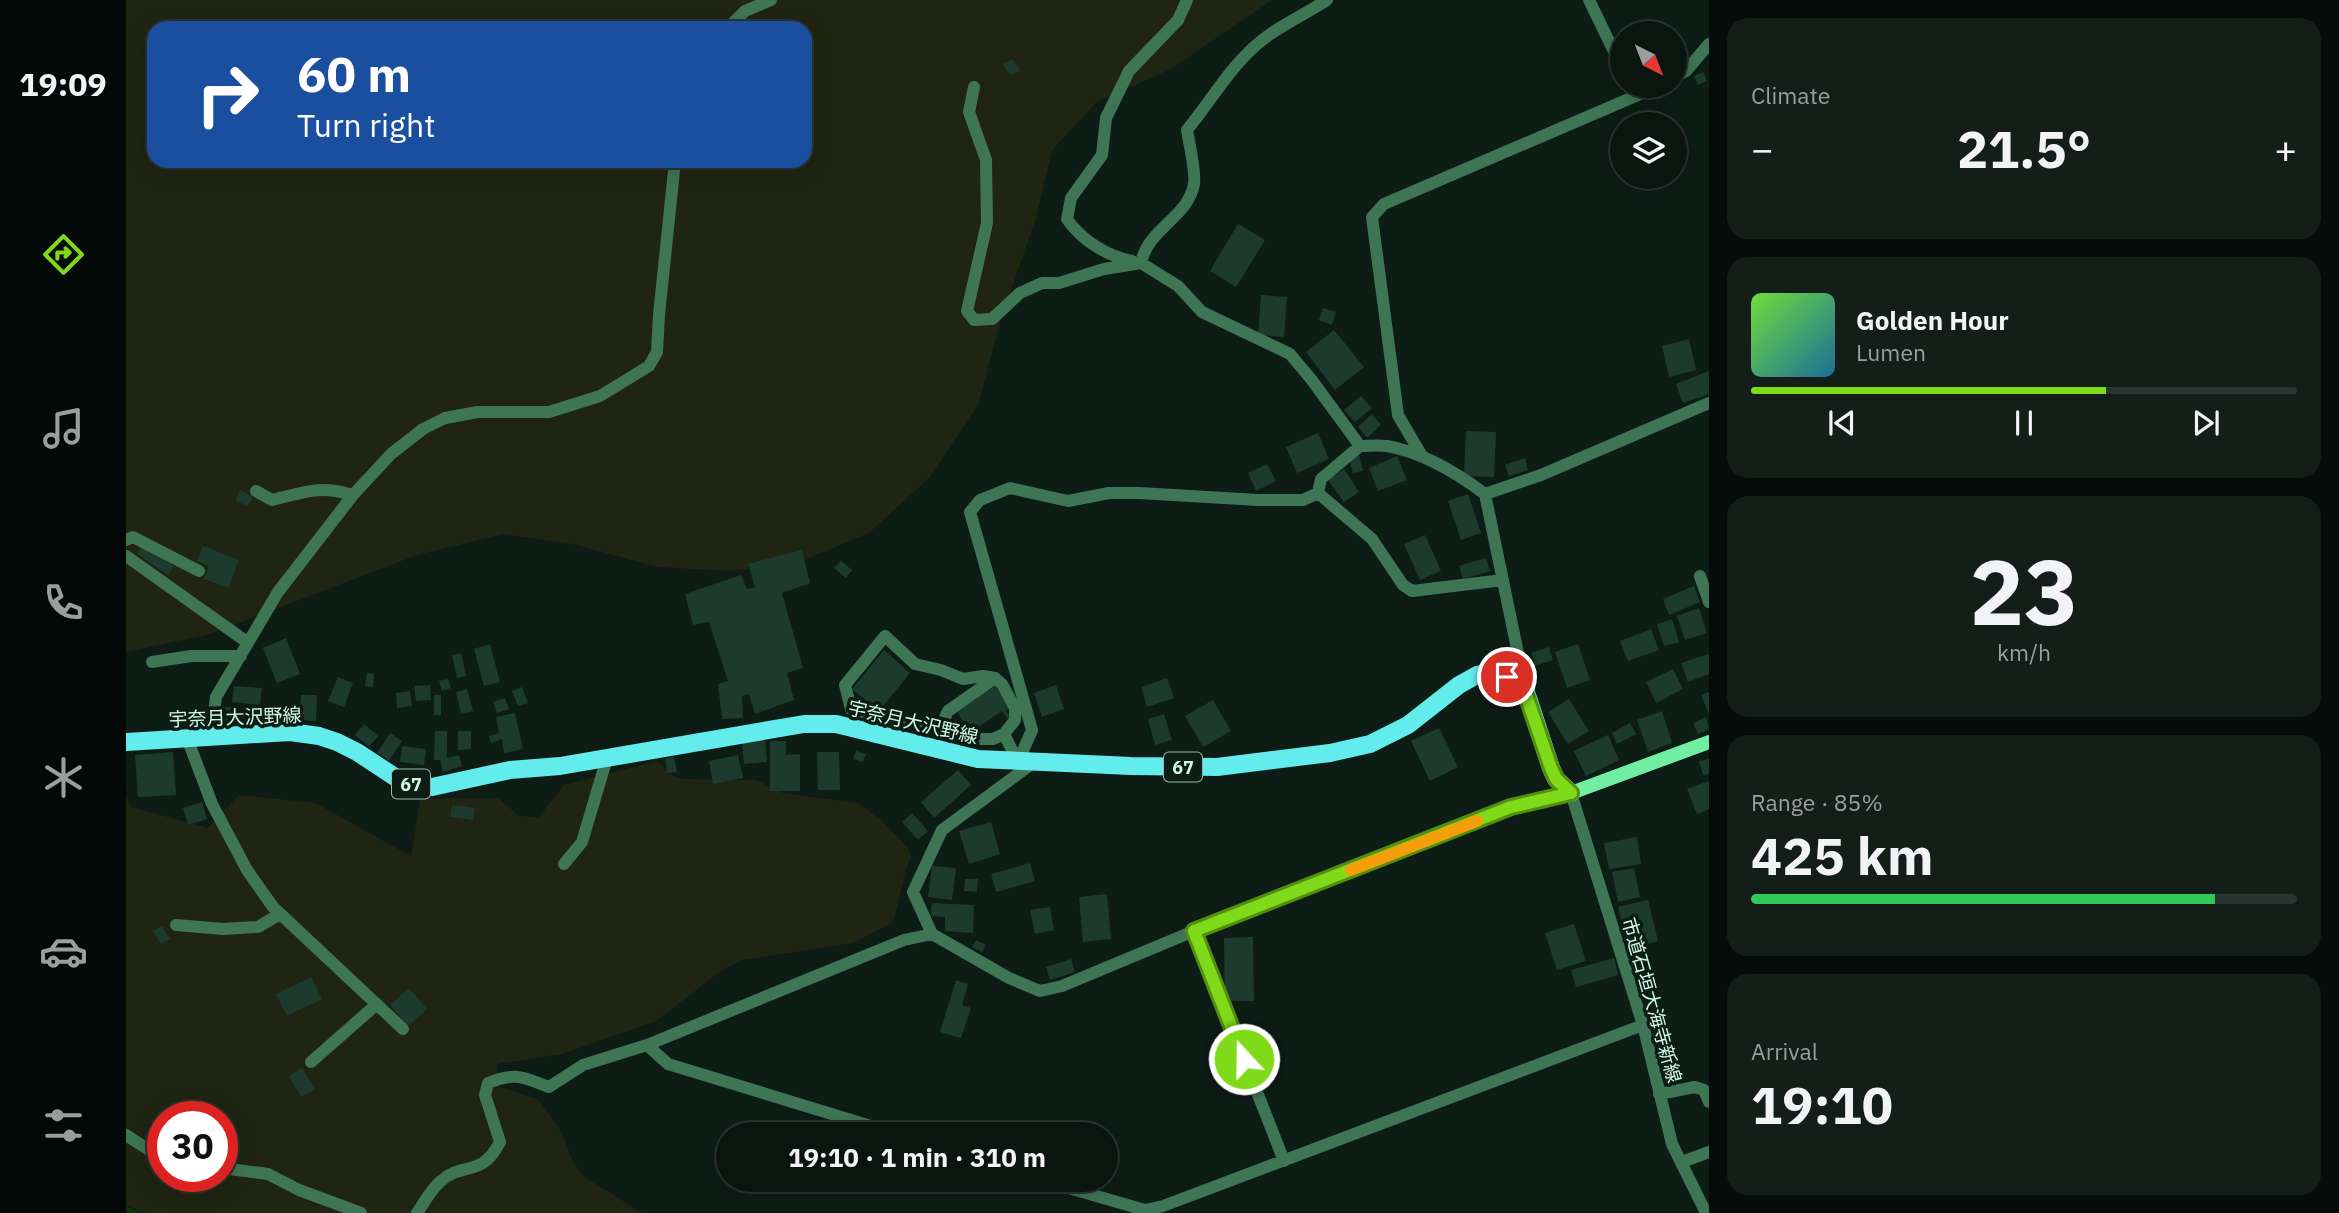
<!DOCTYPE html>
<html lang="en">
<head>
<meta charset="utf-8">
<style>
	:root { --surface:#0a1510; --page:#131e19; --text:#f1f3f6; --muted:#999f9f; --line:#2a3430; --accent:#7fda1a }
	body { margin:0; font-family:"IBM Plex Sans","Noto Sans JP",sans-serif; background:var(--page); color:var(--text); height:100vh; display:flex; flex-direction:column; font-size:26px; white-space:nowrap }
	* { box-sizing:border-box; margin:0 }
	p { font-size:23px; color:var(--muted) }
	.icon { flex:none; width:38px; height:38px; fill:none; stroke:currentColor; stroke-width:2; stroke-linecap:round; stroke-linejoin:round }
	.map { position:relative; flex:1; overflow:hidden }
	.panel { display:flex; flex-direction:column; gap:18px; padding:18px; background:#060c09; width:630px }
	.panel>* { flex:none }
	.hud { position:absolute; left:21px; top:21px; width:665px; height:147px; border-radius:21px; box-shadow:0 4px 18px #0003,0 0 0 2px var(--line); background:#1a4fa0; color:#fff; overflow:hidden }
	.needle { width:46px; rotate:138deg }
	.fabs { position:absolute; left:1484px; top:21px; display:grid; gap:14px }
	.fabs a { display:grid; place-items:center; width:77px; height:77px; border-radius:50%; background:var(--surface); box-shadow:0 4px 18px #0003,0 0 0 2px var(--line); font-size:35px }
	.speed { position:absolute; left:21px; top:1101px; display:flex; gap:14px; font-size:35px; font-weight:700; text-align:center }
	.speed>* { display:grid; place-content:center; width:91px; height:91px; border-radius:50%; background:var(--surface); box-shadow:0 4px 18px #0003,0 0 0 2px var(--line); line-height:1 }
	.speed .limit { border:10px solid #d22; background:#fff; color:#111 }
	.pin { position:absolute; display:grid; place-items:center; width:60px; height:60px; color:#fff; margin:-30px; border:4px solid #fff; border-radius:50%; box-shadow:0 2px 7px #0007 }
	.me { position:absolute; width:77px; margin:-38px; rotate:339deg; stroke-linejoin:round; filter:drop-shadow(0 0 5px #0008) }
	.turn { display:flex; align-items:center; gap:24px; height:147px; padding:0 35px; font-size:32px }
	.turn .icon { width:91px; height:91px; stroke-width:2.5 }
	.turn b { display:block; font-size:49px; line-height:60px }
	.big { font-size:52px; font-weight:700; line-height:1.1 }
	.panel .card { flex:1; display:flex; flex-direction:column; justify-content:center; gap:10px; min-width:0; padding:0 24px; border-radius:21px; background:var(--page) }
	.panel .dial { align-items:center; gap:0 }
	.dial b { font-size:91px; line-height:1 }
	.song { display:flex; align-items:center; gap:21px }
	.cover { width:84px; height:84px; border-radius:10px; background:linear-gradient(135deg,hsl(100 70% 55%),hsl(200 70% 35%)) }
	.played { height:7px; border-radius:4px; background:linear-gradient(90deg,var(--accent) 65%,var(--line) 65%) }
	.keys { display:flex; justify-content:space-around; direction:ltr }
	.heat { display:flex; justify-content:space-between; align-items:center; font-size:38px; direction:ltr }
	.charge { height:10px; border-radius:5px; background:linear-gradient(90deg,#34c759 85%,var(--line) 0) }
	.trip { position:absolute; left:590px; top:1122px; width:402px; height:70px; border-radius:35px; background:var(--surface); box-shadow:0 4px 18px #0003,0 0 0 2px var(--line); font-weight:700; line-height:70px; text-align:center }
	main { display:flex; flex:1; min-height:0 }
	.tab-bar { display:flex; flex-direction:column; width:126px; justify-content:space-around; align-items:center; background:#040806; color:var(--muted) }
	.tab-bar .icon { width:49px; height:49px }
	.tab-bar .selected { color:var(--accent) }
	.tab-bar b { font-size:32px; color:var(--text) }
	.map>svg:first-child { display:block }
</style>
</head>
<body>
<main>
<nav class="tab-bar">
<b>19:09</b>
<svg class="icon selected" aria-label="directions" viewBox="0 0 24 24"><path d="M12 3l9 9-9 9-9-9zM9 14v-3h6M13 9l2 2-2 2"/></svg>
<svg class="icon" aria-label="music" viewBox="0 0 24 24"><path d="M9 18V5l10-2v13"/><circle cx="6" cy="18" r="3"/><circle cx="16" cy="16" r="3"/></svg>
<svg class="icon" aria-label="phone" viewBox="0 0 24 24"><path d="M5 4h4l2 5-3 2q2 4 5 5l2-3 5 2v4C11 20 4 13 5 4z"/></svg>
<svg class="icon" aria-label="climate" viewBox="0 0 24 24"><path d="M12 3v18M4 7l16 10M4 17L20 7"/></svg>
<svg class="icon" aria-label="car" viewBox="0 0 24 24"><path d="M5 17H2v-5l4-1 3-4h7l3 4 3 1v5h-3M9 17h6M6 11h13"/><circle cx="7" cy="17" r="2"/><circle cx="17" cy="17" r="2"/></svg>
<svg class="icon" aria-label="filters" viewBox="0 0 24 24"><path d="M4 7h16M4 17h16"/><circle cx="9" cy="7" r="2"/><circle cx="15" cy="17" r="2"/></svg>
</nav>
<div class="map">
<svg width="1583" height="1213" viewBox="0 0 1583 1213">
	<rect width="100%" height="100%" fill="#0e1c16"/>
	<path fill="#1f2512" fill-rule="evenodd" d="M0,0H1146L1045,69L971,102L926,150L910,218L875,319L852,405L804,477L743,533L671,563L604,571L532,567L446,544L377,534L291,555L84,634L0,652ZM28,28H679V161H28Z
		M531,761L546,775L556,779L630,780L657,793L732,803L755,820L782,848L785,857C775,878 775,901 766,923L727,943L616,960L595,971L530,1021L436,1054L371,1064L369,1085L413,1100L436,1133L446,1160L457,1176L516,1213H19L0,1205V795L5,807L82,828L113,795L190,803L285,856L294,799L372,798L393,816L413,817L438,785ZM37,1116H96V1176H37Z"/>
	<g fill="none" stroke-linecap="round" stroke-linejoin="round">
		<path stroke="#0e350e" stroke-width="4.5" d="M0,1209L10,1213"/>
	</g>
	<path fill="#1c3b2e" d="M887,59L894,71L884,75L877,64Z
		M1577,72L1581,81L1572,85L1568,76Z
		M1112,224L1139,240L1110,287L1084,271Z
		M1135,295L1161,297L1158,337L1132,335Z
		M1197,308L1210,312L1206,325L1193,320Z
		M1208,330L1238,367L1209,390L1180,352Z
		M1563,339L1570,370L1543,377L1536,346Z
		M1583,371V394L1557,403L1550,384Z
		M1235,396L1246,408L1229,422L1218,410Z
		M1246,414L1255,425L1241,438L1232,427Z
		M1340,431L1370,432L1368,477L1338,476Z
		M1192,433L1203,459L1171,473L1160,447Z
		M1233,455L1237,471L1227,473L1223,458Z
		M1271,456L1281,480L1252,491L1243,468Z
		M1399,458L1402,470L1383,476L1379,465Z
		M1141,464L1150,481L1130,491L1122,473Z
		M1218,469L1233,492L1218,502L1202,480Z
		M114,490L127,497L121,506L109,500Z
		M1342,494L1355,533L1335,540L1322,501Z
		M1299,535L1315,571L1294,580L1278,544Z
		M17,545L48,566L42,575L11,554Z
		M77,546L113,560L102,588L78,579L83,566L71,561Z
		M676,550L684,583L656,593L677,668L661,673L668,700L629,714L623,694L616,696L617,718L596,719L592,684L602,681L583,622L567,625L559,594L615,575L621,589L629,587L622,564Z
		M1360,558L1364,571L1337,579L1333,566Z
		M715,561L726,570L720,578L708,568Z
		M1568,586L1574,602L1543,615L1537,599Z
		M1573,608L1581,633L1559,640L1551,616Z
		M1546,619L1553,642L1538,646L1531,624Z
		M1525,629L1533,650L1502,661L1494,641Z
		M160,638L174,674L151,683L137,648Z
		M364,644L374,682L358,686L348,649Z
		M1452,644L1464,680L1441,688L1429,652Z
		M1423,647L1427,660L1409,666L1405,653Z
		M758,650L784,673L753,711L726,689Z
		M335,653L340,676L331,678L326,655Z
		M1583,654V674L1562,682L1555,663Z
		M1547,669L1557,689L1530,703L1520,682Z
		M241,673L248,674L247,687L239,686Z
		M212,677L227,683L218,707L202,701Z
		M1041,678L1048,698L1021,707L1015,687Z
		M322,679L325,688L316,691L313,681Z
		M304,685L305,700L290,701L288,686Z
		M930,685L938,709L916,717L908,693Z
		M108,686L136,688L134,705L106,702Z
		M869,686L884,708L880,711L884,717L882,719L876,711L845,732L831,712Z
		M396,687L402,703L392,706L386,691Z
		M341,689L347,711L335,714L330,692Z
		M284,691L286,706L271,708L270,693Z
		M1583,692V714L1575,695Z
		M175,695H191L190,721L173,720Z
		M308,695H315V715H308Z
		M379,698L383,709L371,713L367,702Z
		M1443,699L1463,731L1442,744L1422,712Z
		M1087,700L1105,731L1077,747L1059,716Z
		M110,706L111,722L98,724L96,708Z
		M1536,711L1546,743L1522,752L1511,720Z
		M389,713L397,749L378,753L376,739L365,743L363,736L373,733L370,717Z
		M1038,714L1046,740L1029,745L1022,719Z
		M1580,717L1583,729L1572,734L1567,723Z
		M1504,723L1510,734L1491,744L1486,733Z
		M238,724L252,736L243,747L229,735Z
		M1313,728L1332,767L1304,781L1285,741Z
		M309,731H321V758L333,755L336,766L317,772L314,760H308Z
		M332,731H345V749L332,750Z
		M264,733L276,741L263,761L251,753Z
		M1482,735L1493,760L1460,776L1448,751Z
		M639,740L641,762L618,764L616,741Z
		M644,741H660V755L674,754V791H644Z
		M276,746L300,749L298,765L274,762Z
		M730,751L740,754L737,762L727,759Z
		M47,752L50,795L12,797L9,755Z
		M691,752H713L714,790H692Z
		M612,755L617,778L587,784L583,761Z
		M548,757L551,772L541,773L539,758Z
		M1583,759V774L1577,775L1573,761Z
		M832,770L845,785L808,818L795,802Z
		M1583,781V809L1571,814L1561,789Z
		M76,802L81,819L62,825L57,808Z
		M326,805L349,808L347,820L324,817Z
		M786,813L802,831L792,840L776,822Z
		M865,822L874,854L843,864L833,831Z
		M1511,837L1515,864L1483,869L1478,843Z
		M904,863L909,881L870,892L865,874Z
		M806,866L830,868L826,900L802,897Z
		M1508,868L1514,897L1492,902L1486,872Z
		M839,879H852L851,892L838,891Z
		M981,894L985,939L957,942L953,897Z
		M1522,900L1532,941L1502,949L1492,907Z
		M806,903L848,905L847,933L819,931V917L805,916Z
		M924,907L928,930L909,934L904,910Z
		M1448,924L1460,961L1431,970L1419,933Z
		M36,926L44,939L35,944L27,931Z
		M1127,937L1128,1001H1099L1098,938Z
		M850,940L860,945L856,952L846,947Z
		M1488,958L1492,975L1450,987L1445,970Z
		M945,959L949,972L924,980L920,967Z
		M185,977L196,999L161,1016L150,994Z
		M830,980L842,984L836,1005L845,1008L835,1038L814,1032Z
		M283,988L301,1009L282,1026L264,1005Z
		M176,1068L189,1089L175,1097L163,1076Z"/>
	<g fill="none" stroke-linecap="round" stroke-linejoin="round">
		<path stroke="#3e7655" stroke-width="12" d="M1201,0C1180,14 1154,25 1135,41C1104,66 1086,100 1061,130C1063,142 1070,173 1068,184C1062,218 1022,228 1015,263L1052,286L1076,312L1164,354L1185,379L1234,446C1242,446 1252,445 1261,446C1296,452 1331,473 1359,494L1400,692
			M1463,0L1496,68
			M602,28L619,11L645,0
			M1549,77L1560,71L1583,44
			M848,87L843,112L860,160L861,223L841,311L848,320L866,319L894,293L916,283H933L978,269L1015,263
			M1006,261C981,256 955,240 941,219L945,198L976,155L980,118L1003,71L1052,20L1061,0
			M1234,446L1195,479L1192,493L1246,539L1277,585L1286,591L1377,580
			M1296,456L1272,415L1246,217L1258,204L1533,86
			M130,491L146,500C179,492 193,485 227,495
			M1359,494L1415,475L1583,403
			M0,540L7,537L73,571
			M0,556L121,642
			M1574,576L1583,602
			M26,662L65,656H115
			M822,732L817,722L822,711L869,678
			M878,734L867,739H855L725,709L719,685L759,636L789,664L815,670L837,679L857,676L869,678L876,684L889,708V720L878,734L892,762
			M90,736L87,721L90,697L152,592L227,495L265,454L297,429L319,418L352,412H423L474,396L523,366L531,352L533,315L549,161
			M61,738L86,804L121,870L147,907L277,1029
			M892,762L906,730L844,512L854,500L884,488L942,501L983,493H1013L1132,500H1177L1192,493
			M907,763L816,830L787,892L806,934L883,978L914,991L936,986L1068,931L1385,807L1445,793L1517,1025L1546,1144L1580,1213
			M438,864L456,842L481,758
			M50,925L97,929L132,927L154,914
			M1068,931L1158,1161
			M185,1062L251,1004
			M1533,1094L1569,1087L1578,1090L1583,1102
			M771,1134L542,1064L521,1045L778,940L806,934
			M0,1135L37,1159
			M1556,1162L1583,1152
			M96,1168L142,1174L173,1190L235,1213
			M915,1180L1019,1210L1037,1206L1517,1025
			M291,1213C298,1203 305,1189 315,1181C335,1162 356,1178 374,1142L359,1095L362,1083C390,1072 396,1077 423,1087L457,1065L521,1045"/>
		<path stroke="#71eea3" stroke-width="14" d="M1445,793L1583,742"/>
		<path stroke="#62ecec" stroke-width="18" d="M0,742L164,732L193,736L211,742L231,752L275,781L306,787L384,770L434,766L678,724H710L852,759L1005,766L1091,767L1204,753L1244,744L1282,725L1333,685L1351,675L1364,673L1381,677L1400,692L1425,768L1430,779L1445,793"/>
	</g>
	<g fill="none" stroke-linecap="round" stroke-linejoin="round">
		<defs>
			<path id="route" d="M1118,1059L1068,931L1385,807L1445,793L1430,779L1425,768L1399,692L1381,677"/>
		</defs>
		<use href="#route" stroke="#538e11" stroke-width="18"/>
		<use href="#route" stroke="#7fda1a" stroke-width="12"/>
		<path stroke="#f59e0b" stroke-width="12" d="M1225,870L1351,821"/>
	</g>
	<g text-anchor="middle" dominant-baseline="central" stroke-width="7" stroke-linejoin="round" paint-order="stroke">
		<g fill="#0e1c16" stroke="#95b7a6" stroke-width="2">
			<rect x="1038" y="752.5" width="38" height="29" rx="5"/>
			<rect x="266" y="769.5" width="38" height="29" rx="5"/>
		</g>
		<g font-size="18" font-weight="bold" fill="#cff9e3">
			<text x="1057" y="767">67</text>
			<text x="285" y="784">67</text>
		</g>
		<g font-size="19" fill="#cff9e3" stroke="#0e1c16">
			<text transform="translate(109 717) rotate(-2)">宇奈月大沢野線</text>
			<text transform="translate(787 722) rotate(13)">宇奈月大沢野線</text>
			<text transform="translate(1526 1000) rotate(74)">市道石垣大海寺新線</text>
		</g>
	</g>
</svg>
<div class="fabs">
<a><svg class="needle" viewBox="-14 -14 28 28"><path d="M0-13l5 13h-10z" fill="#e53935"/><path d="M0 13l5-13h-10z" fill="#999f9f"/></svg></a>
<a><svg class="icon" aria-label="layers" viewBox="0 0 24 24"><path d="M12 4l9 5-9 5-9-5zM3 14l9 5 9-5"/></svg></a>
</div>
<div class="speed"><div class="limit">30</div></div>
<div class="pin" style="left:1381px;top:677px;background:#d93025"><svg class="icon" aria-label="arrive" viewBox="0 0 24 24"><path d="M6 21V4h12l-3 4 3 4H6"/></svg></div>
<svg class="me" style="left:1118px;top:1059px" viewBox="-20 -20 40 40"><circle r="17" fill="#7fda1a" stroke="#fff" stroke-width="3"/><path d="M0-11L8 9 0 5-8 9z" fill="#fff"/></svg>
<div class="trip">19:10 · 1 min · 310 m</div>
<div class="hud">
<div class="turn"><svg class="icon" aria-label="right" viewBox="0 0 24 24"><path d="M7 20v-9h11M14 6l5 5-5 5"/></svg><div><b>60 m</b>Turn right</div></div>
</div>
</div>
<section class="panel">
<div class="card"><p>Climate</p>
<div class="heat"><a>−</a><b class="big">21.5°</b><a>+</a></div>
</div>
<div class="card">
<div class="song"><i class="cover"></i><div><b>Golden Hour</b><p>Lumen</p></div></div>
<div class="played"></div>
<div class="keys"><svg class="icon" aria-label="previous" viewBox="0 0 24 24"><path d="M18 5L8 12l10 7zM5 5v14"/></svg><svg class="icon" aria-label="pause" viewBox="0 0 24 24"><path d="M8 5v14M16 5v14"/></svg><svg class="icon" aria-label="next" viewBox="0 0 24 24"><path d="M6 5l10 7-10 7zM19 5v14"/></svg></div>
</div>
<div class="card dial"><b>23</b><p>km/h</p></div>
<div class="card"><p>Range · 85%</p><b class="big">425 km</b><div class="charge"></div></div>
<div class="card"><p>Arrival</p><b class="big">19:10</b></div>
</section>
</main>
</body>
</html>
